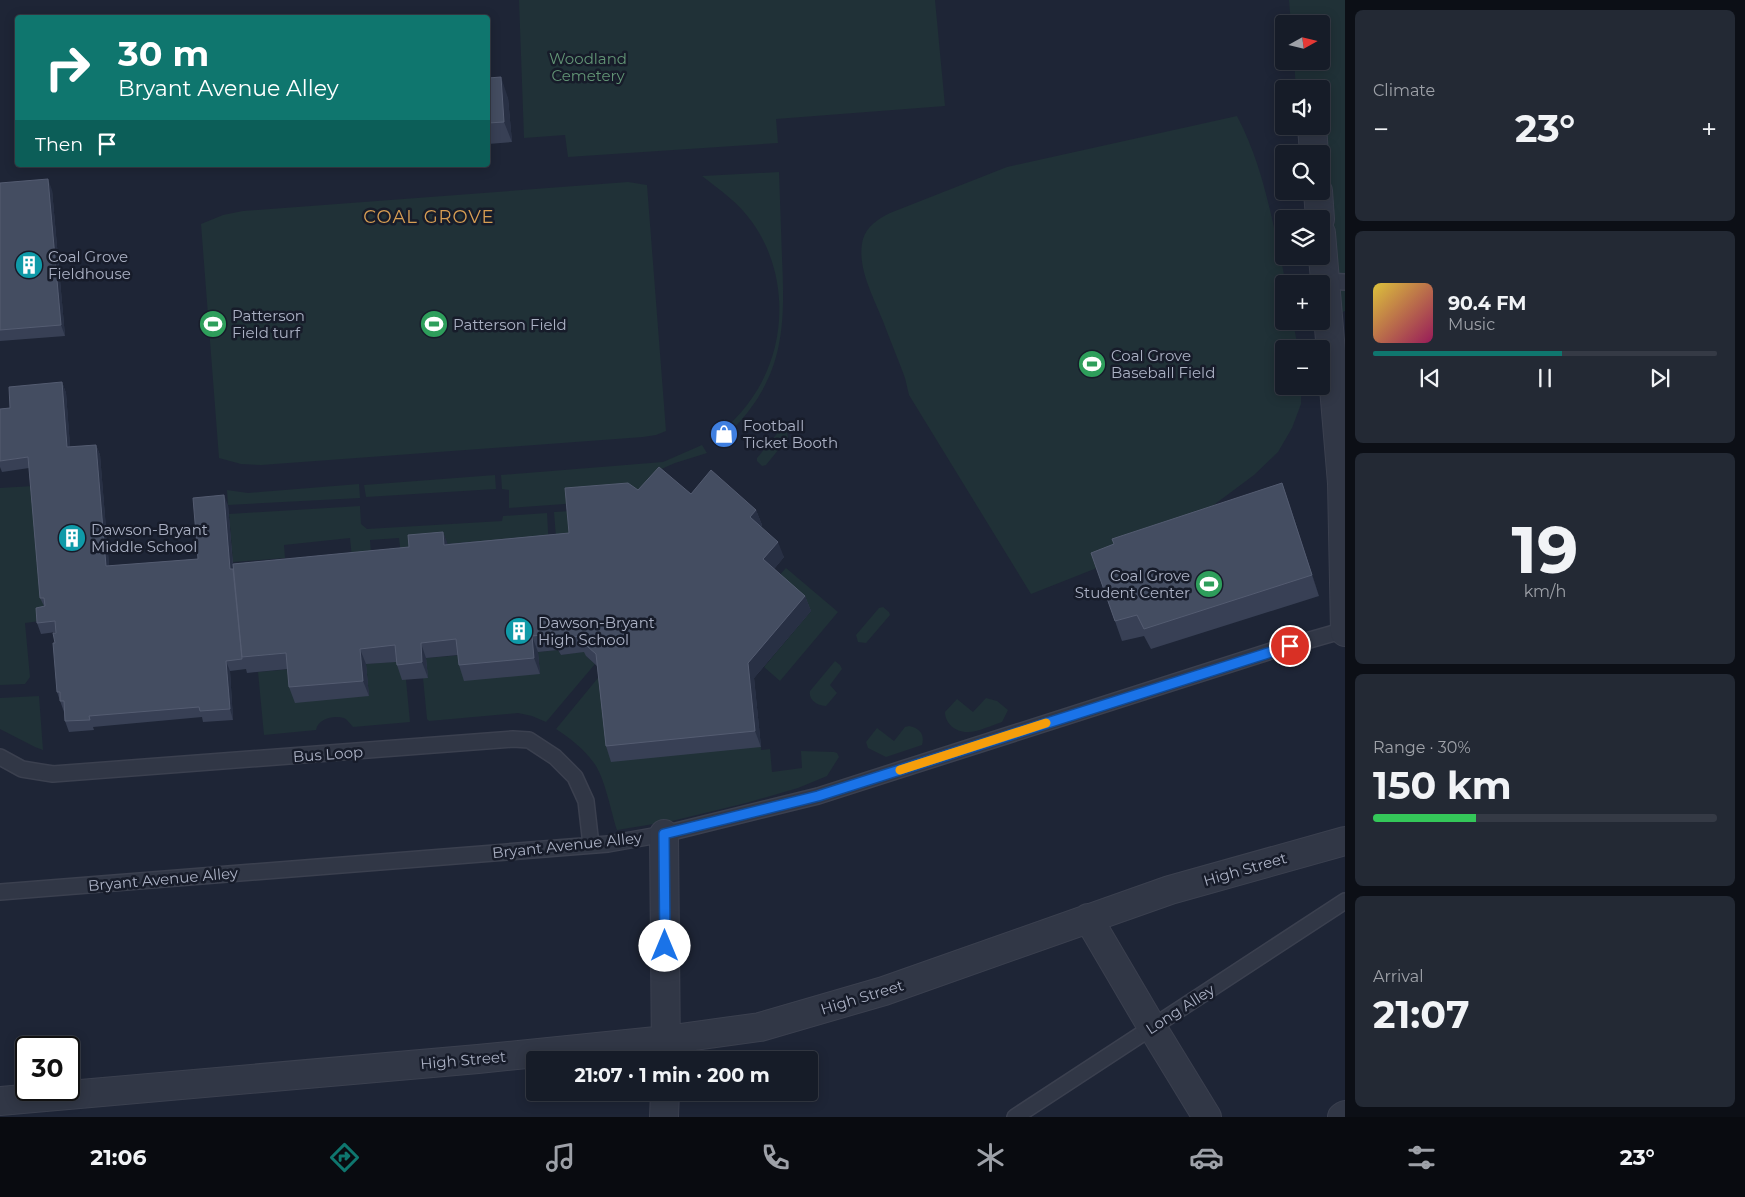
<!DOCTYPE html>
<html lang="en">
<head>
<meta charset="utf-8">
<style>
	:root { --surface:#161c28; --page:#232934; --text:#f1f3f6; --muted:#9ea1a8; --line:#353a45; --accent:#0f766e }
	body { margin:0; font-family:Montserrat,sans-serif; background:var(--page); color:var(--text); height:100vh; display:flex; flex-direction:column; font-size:19px; white-space:nowrap }
	* { box-sizing:border-box; margin:0 }
	p { font-size:16px; color:var(--muted) }
	.icon { flex:none; width:28px; height:28px; fill:none; stroke:currentColor; stroke-width:2; stroke-linecap:round; stroke-linejoin:round }
	.map { position:relative; flex:1; overflow:hidden }
	.details { display:flex; flex-direction:column; gap:10px; padding:10px; background:#0c0f16; width:400px }
	.details>* { flex:none }
	.top-card { position:absolute; left:15px; top:15px; width:475px; height:152px; border-radius:5px; box-shadow:0 2px 12px #0003,0 0 0 1px var(--line); background:#0f766e; color:#fff; overflow:hidden }
	.needle { width:32px; rotate:82deg }
	.fabs { position:absolute; left:1275px; top:15px; display:grid; gap:10px }
	.fabs a { display:grid; place-items:center; width:55px; height:55px; border-radius:5px; background:var(--surface); box-shadow:0 2px 12px #0003,0 0 0 1px var(--line); font-size:25px }
	.speed { position:absolute; left:15px; top:1036px; display:flex; gap:10px; font-size:25px; font-weight:700; text-align:center }
	.speed>* { display:grid; place-content:center; width:65px; height:65px; border-radius:50%; background:var(--surface); box-shadow:0 2px 12px #0003,0 0 0 1px var(--line); line-height:1 }
	.speed .limit { border:2px solid #111; border-radius:8px; background:#fff; color:#111 }
	.pin { position:absolute; display:grid; place-items:center; width:42px; height:42px; color:#fff; margin:-21px; border:2px solid #fff; border-radius:50%; box-shadow:0 1px 5px #0007 }
	.me { position:absolute; width:55px; margin:-28px; rotate:0deg; stroke-linejoin:round; filter:drop-shadow(0 0 4px #0008) }
	.turn { display:flex; align-items:center; gap:18px; height:105px; padding:0 20px; font-size:22px }
	.turn .icon { width:65px; height:65px; stroke-width:2.5 }
	.turn b { display:block; font-size:35px; line-height:42px }
	.then { display:flex; align-items:center; height:48px; padding:0 20px; background:#0003; gap:10px; font-size:19px }
	.big { font-size:38px; font-weight:700; line-height:1.1 }
	.details .tile { flex:1; display:flex; flex-direction:column; justify-content:center; gap:8px; min-width:0; padding:0 18px; border-radius:8px; background:var(--page) }
	.details .dial { align-items:center; gap:0 }
	.dial b { font-size:65px; line-height:1 }
	.song { display:flex; align-items:center; gap:15px }
	.cover { width:60px; height:60px; border-radius:8px; background:linear-gradient(135deg,hsl(50 70% 55%),hsl(330 70% 35%)) }
	.played { height:5px; border-radius:2px; background:linear-gradient(90deg,var(--accent) 55%,var(--line) 55%) }
	.keys { display:flex; justify-content:space-around; direction:ltr }
	.heat { display:flex; justify-content:space-between; align-items:center; font-size:28px; direction:ltr }
	.charge { height:8px; border-radius:4px; background:linear-gradient(90deg,#34c759 30%,var(--line) 0) }
	.trip { position:absolute; left:526px; top:1051px; width:292px; height:50px; border-radius:5px; background:var(--surface); box-shadow:0 2px 12px #0003,0 0 0 1px var(--line); font-weight:700; line-height:50px; text-align:center }
	.menu { display:flex; height:80px; justify-content:space-around; align-items:center; background:#090b10; color:var(--muted) }
	.menu .icon { width:35px; height:35px }
	.menu .selected { color:var(--accent) }
	.menu b { font-size:22px; color:var(--text) }
	main { display:flex; flex:1; min-height:0 }
	.map>svg:first-child { display:block }
</style>
</head>
<body>
<main>
<div class="map">
<svg width="1345" height="1117" viewBox="0 0 1345 1117">
	<rect width="100%" height="100%" fill="#1e2536"/>
	<path fill="#203137" d="M519,0H935L945,106L776,119L778,143L568,157L565,135L524,138Z
		M1289,0H1345V311L1315,324L1321,191V89H1296L1294,61H1321V24H1291Z
		M1237,116C1264,167 1274,228 1286,284H1284V321H1293L1298,349H1284V386H1301V404L1292,428L1278,452L1254,475L1199,516L1107,564L1031,594L909,395L905,378C898,359 890,340 883,321C873,296 856,266 863,239C867,226 878,219 890,213L1007,167Z
		M779,172C780,200 781,228 782,257C785,326 785,374 734,428L730,424C738,416 746,407 752,398C788,347 789,273 752,222C739,203 720,190 702,176Z
		M628,182L647,185L666,431L656,435L643,437L261,465L241,464L219,458L201,224L223,215L243,211Z
		M780,430L787,432L788,438L766,465L762,466L757,461V458Z
		M702,445L707,453L675,463L659,470L634,499L509,508V490L502,489L501,475L663,462Z
		M495,475L496,489L366,497L364,485Z
		M359,484L360,498L228,505L227,490L248,493Z
		M33,486L44,608L40,621L25,623L30,677L25,684L0,685V488Z
		M360,506L361,524L367,529L502,521L503,516L547,513L549,550L402,564L399,538L370,540L372,567L353,569L350,538L284,545L285,558L233,562L229,514Z
		M572,511L574,548L557,550L554,512Z
		M786,568L838,612L780,681L764,667L811,611L775,580Z
		M883,607L889,612L890,615L866,643L858,642L856,635L879,608Z
		M558,650L561,655L587,651L586,656L595,664L546,722L532,716L518,713L429,721L427,719L423,678L426,658L462,655L540,674L538,652Z
		M401,661L406,680L410,722L353,727C350,724 348,720 344,718C333,715 318,719 316,730L264,735L258,672L292,669L369,696L366,664Z
		M835,661L840,665L842,669L830,685L837,693L826,706C818,706 808,700 810,691Z
		M602,673L761,747V750L770,749L772,772L802,768L801,751L834,752L837,753L839,757L827,776L798,788L746,803L672,821L617,830C611,812 605,778 594,763C584,749 570,738 556,729Z
		M39,696L43,750L35,747L0,729V698Z
		M986,698L997,701L1008,710L1002,722C993,725 975,733 967,732C955,732 945,723 945,712L957,699L973,712Z
		M909,726C920,728 925,735 922,745L886,757L868,748L866,742L877,728L894,741L905,727Z"/>
	<g fill="none" stroke-linecap="round" stroke-linejoin="round">
		<defs>
			<path id="lane" d="M1325,281L1345,282
				M0,757L22,769L53,774L513,739L529,740L555,757L575,777L586,801L591,845
				M0,892L608,844L664,834L818,796L1271,651L1345,630
				M1015,1117L1345,901"/>
			<path id="street" d="M1312,126L1314,154
				M1318,191L1320,219
				M1321,233L1342,483L1345,632
				M664,834L666,1060
				M1088,918L1152,1027L1207,1117
				M0,1101L478,1059L666,1040L760,1027L884,991L1170,890L1345,841
				M664,1117L665,1092
				M1342,1117L1345,1115"/>
		</defs>
		<use href="#lane" stroke="#3b404f" stroke-width="18"/>
		<use href="#street" stroke="#3b404f" stroke-width="30"/>
		<use href="#lane" stroke="#313746" stroke-width="15"/>
		<use href="#street" stroke="#313746" stroke-width="28"/>
	</g>
	<path fill="#384055" d="M488,78L508,98L512,142L488,144Z
		M0,183L52,190L65,336L0,341Z
		M62,382L66,393L70,447L96,445L100,455L109,566L198,559L228,505L233,564L409,547L443,532L447,544L569,533L638,490L691,494L756,510L762,525L761,527L784,557L774,569L805,596L811,611L754,678L761,747L611,762L606,746L597,666L586,656L584,652L561,655L558,650L538,652L540,674L464,681L459,665L458,655L426,658L428,678L402,680L396,662L366,664L369,696L295,703L289,687L288,669L247,673L246,669L230,671L233,720L203,722L202,717L93,727L94,730L69,732L65,721L64,712L57,692L55,643L56,632L41,634L37,623L44,606L40,598L29,468L2,472L0,467V409L10,408Z
		M731,428L733,433L721,442L715,434L713,429Z
		M1282,483L1289,503L1319,596L1151,649L1144,636L1122,641L1091,553Z"/>
	<path fill="#283044" d="M501,77L508,98L512,142L504,122Z
		M48,179L52,190L65,336L61,325Z
		M62,382L66,393L71,458L67,447Z
		M731,428L733,433L721,442L719,437Z
		M96,445L100,455L110,577L106,566Z
		M1282,483L1289,503L1319,596L1312,575Z
		M224,495L228,505L234,580L230,569Z
		M756,510L762,525L756,533L750,517Z
		M443,532L449,547L444,545Z
		M778,542L784,557L769,575L763,559Z
		M805,596L811,611L754,678L761,747L755,731L748,663Z
		M532,636L538,652L540,674L534,658Z
		M421,643L426,658L428,678L422,662Z
		M360,649L366,664L369,696L363,681Z
		M226,661L230,671L233,720L230,709Z"/>
	<path fill="#444d61" stroke="#545c71" d="M501,77L504,122L488,123V78Z
		M48,179L61,325L0,330V183Z
		M62,382L67,447L96,445L106,566L198,559L193,498L224,495L230,569H233L242,659L226,661L230,709L200,711L199,707L89,716L90,720L65,721L64,701H60V692H57L53,643H55L53,633H56L55,621L37,623L36,608L45,606L44,598H40L28,457L0,461V409L10,408L9,387Z
		M725,420L731,428L719,437L713,429Z
		M659,467L691,494L711,470L756,510L750,517L778,542L763,559L805,596L748,663L755,731L606,746L596,654L580,640L581,636L555,639L552,634L532,636L534,658L459,665L456,639L421,643L422,662L397,665L395,645L360,649L363,681L289,687L286,653L242,657L233,564L409,547L408,535L443,532L444,545L569,533L565,488L628,483L638,490Z
		M1282,483L1312,575L1144,629L1137,615L1115,621L1091,553L1114,544L1112,539Z"/>
	<g fill="none" stroke-linecap="round" stroke-linejoin="round">
		<defs>
			<path id="route" d="M665,946L664,834L818,796L1290,646"/>
		</defs>
		<use href="#route" stroke="#114b97" stroke-width="12"/>
		<use href="#route" stroke="#1a73e8" stroke-width="9"/>
		<path stroke="#f59e0b" stroke-width="9" d="M900,770L1046,723"/>
	</g>
	<defs>
		<symbol id="building-disc" viewBox="-11 -11 22 22"><circle r="9.5" fill="#0f9aa8" stroke="#171c2a"/><path d="M-4-6H4V6H1V3H-1V6H-4ZM-2.5-4.3h1.7v1.8h-1.7ZM.8-4.3h1.7v1.8H.8ZM-2.5-1h1.7V.8h-1.7ZM.8-1h1.7V.8H.8Z" fill="#fff"/></symbol>
		<symbol id="stadium-disc" viewBox="-11 -11 22 22"><circle r="9.5" fill="#2e9e5b" stroke="#171c2a"/><path d="M0-5a6.5 5 0 1 0 0 10a6.5 5 0 1 0 0-10ZM-3.5-1.8h7v3.6h-7Z" fill="#fff"/></symbol>
		<symbol id="shop-disc" viewBox="-11 -11 22 22"><circle r="9.5" fill="#3f7fe0" stroke="#171c2a"/><path d="M-5-2.5h2.3a2.7 3.5 0 0 1 5.4 0H5L5.5 6h-11ZM-1.5-2.5h3a1.5 2.3 0 0 0-3 0Z" fill="#fff"/></symbol>
	</defs>
	<g fill-rule="evenodd">
		<use href="#building-disc" x="13" y="249" width="32" height="32"/>
		<use href="#stadium-disc" x="197" y="308" width="32" height="32"/>
		<use href="#stadium-disc" x="418" y="308" width="32" height="32"/>
		<use href="#stadium-disc" x="1076" y="348" width="32" height="32"/>
		<use href="#shop-disc" x="708" y="418" width="32" height="32"/>
		<use href="#building-disc" x="56" y="522" width="32" height="32"/>
		<use href="#stadium-disc" x="1193" y="568" width="32" height="32"/>
		<use href="#building-disc" x="503" y="615" width="32" height="32"/>
	</g>
	<g text-anchor="middle" dominant-baseline="central" stroke-width="5" stroke-linejoin="round" paint-order="stroke">
		<g font-size="15" fill="#629475" stroke="#171c2a">
			<text x="588" y="58">Woodland<tspan x="588" dy="17">Cemetery</tspan></text>
		</g>
		<g font-size="15" fill="#abb1c4" stroke="#171c2a" text-anchor="start">
			<text x="48" y="256">Coal Grove<tspan x="48" dy="17">Fieldhouse</tspan></text>
			<text x="232" y="315">Patterson<tspan x="232" dy="17">Field turf</tspan></text>
			<text x="453" y="324">Patterson Field</text>
			<text x="1111" y="355">Coal Grove<tspan x="1111" dy="17">Baseball Field</tspan></text>
			<text x="743" y="425">Football<tspan x="743" dy="17">Ticket Booth</tspan></text>
			<text x="91" y="529">Dawson-Bryant<tspan x="91" dy="17">Middle School</tspan></text>
			<text x="1190" y="575" text-anchor="end">Coal Grove<tspan x="1190" dy="17">Student Center</tspan></text>
			<text x="538" y="622">Dawson-Bryant<tspan x="538" dy="17">High School</tspan></text>
		</g>
		<g font-size="15" fill="#abb1c4" stroke="#171c2a">
			<text transform="translate(328 754) rotate(-4)">Bus Loop</text>
			<text transform="translate(567 845) rotate(-6)">Bryant Avenue Alley</text>
			<text transform="translate(1245 869) rotate(-16)">High Street</text>
			<text transform="translate(163 879) rotate(-5)">Bryant Avenue Alley</text>
			<text transform="translate(862 997) rotate(-17)">High Street</text>
			<text transform="translate(1180 1009) rotate(-33)">Long Alley</text>
			<text transform="translate(463 1060) rotate(-5)">High Street</text>
		</g>
		<g font-size="18" letter-spacing="1" fill="#d79e53" stroke="#171c2a">
			<text x="429" y="217">COAL GROVE</text>
		</g>
	</g>
</svg>
<div class="fabs">
<a><svg class="needle" viewBox="-14 -14 28 28"><path d="M0-13l5 13h-10z" fill="#e53935"/><path d="M0 13l5-13h-10z" fill="#9ea1a8"/></svg></a>
<a><svg class="icon" aria-label="sound" viewBox="0 0 24 24"><path d="M4 9h4l5-4v14l-5-4H4zM17 9q2 3 0 6"/></svg></a>
<a><svg class="icon" aria-label="search" viewBox="0 0 24 24"><circle cx="10" cy="10" r="6"/><path d="M15 15l6 6"/></svg></a>
<a><svg class="icon" aria-label="layers" viewBox="0 0 24 24"><path d="M12 4l9 5-9 5-9-5zM3 14l9 5 9-5"/></svg></a>
<a>+</a>
<a>−</a>
</div>
<div class="speed"><div class="limit">30</div></div>
<div class="pin" style="left:1290px;top:646px;background:#d93025"><svg class="icon" aria-label="arrive" viewBox="0 0 24 24"><path d="M6 21V4h12l-3 4 3 4H6"/></svg></div>
<svg class="me" style="left:665px;top:946px" viewBox="-20 -20 40 40"><circle r="19" fill="#fff"/><path d="M0-13L10 11 0 6-10 11z" fill="#1a73e8"/></svg>
<div class="trip">21:07 · 1 min · 200 m</div>
<div class="top-card">
<div class="turn"><svg class="icon" aria-label="right" viewBox="0 0 24 24"><path d="M7 20v-9h11M14 6l5 5-5 5"/></svg><div><b>30 m</b>Bryant Avenue Alley</div></div>
<div class="then">Then<svg class="icon" aria-label="arrive" viewBox="0 0 24 24"><path d="M6 21V4h12l-3 4 3 4H6"/></svg></div>
</div>
</div>
<section class="details">
<div class="tile"><p>Climate</p>
<div class="heat"><a>−</a><b class="big">23°</b><a>+</a></div>
</div>
<div class="tile">
<div class="song"><i class="cover"></i><div><b>90.4 FM</b><p>Music</p></div></div>
<div class="played"></div>
<div class="keys"><svg class="icon" aria-label="previous" viewBox="0 0 24 24"><path d="M18 5L8 12l10 7zM5 5v14"/></svg><svg class="icon" aria-label="pause" viewBox="0 0 24 24"><path d="M8 5v14M16 5v14"/></svg><svg class="icon" aria-label="next" viewBox="0 0 24 24"><path d="M6 5l10 7-10 7zM19 5v14"/></svg></div>
</div>
<div class="tile dial"><b>19</b><p>km/h</p></div>
<div class="tile"><p>Range · 30%</p><b class="big">150 km</b><div class="charge"></div></div>
<div class="tile"><p>Arrival</p><b class="big">21:07</b></div>
</section>
</main>
<nav class="menu">
<b>21:06</b>
<svg class="icon selected" aria-label="directions" viewBox="0 0 24 24"><path d="M12 3l9 9-9 9-9-9zM9 14v-3h6M13 9l2 2-2 2"/></svg>
<svg class="icon" aria-label="music" viewBox="0 0 24 24"><path d="M9 18V5l10-2v13"/><circle cx="6" cy="18" r="3"/><circle cx="16" cy="16" r="3"/></svg>
<svg class="icon" aria-label="phone" viewBox="0 0 24 24"><path d="M5 4h4l2 5-3 2q2 4 5 5l2-3 5 2v4C11 20 4 13 5 4z"/></svg>
<svg class="icon" aria-label="climate" viewBox="0 0 24 24"><path d="M12 3v18M4 7l16 10M4 17L20 7"/></svg>
<svg class="icon" aria-label="car" viewBox="0 0 24 24"><path d="M5 17H2v-5l4-1 3-4h7l3 4 3 1v5h-3M9 17h6M6 11h13"/><circle cx="7" cy="17" r="2"/><circle cx="17" cy="17" r="2"/></svg>
<svg class="icon" aria-label="filters" viewBox="0 0 24 24"><path d="M4 7h16M4 17h16"/><circle cx="9" cy="7" r="2"/><circle cx="15" cy="17" r="2"/></svg>
<b>23°</b>
</nav>
</body>
</html>
